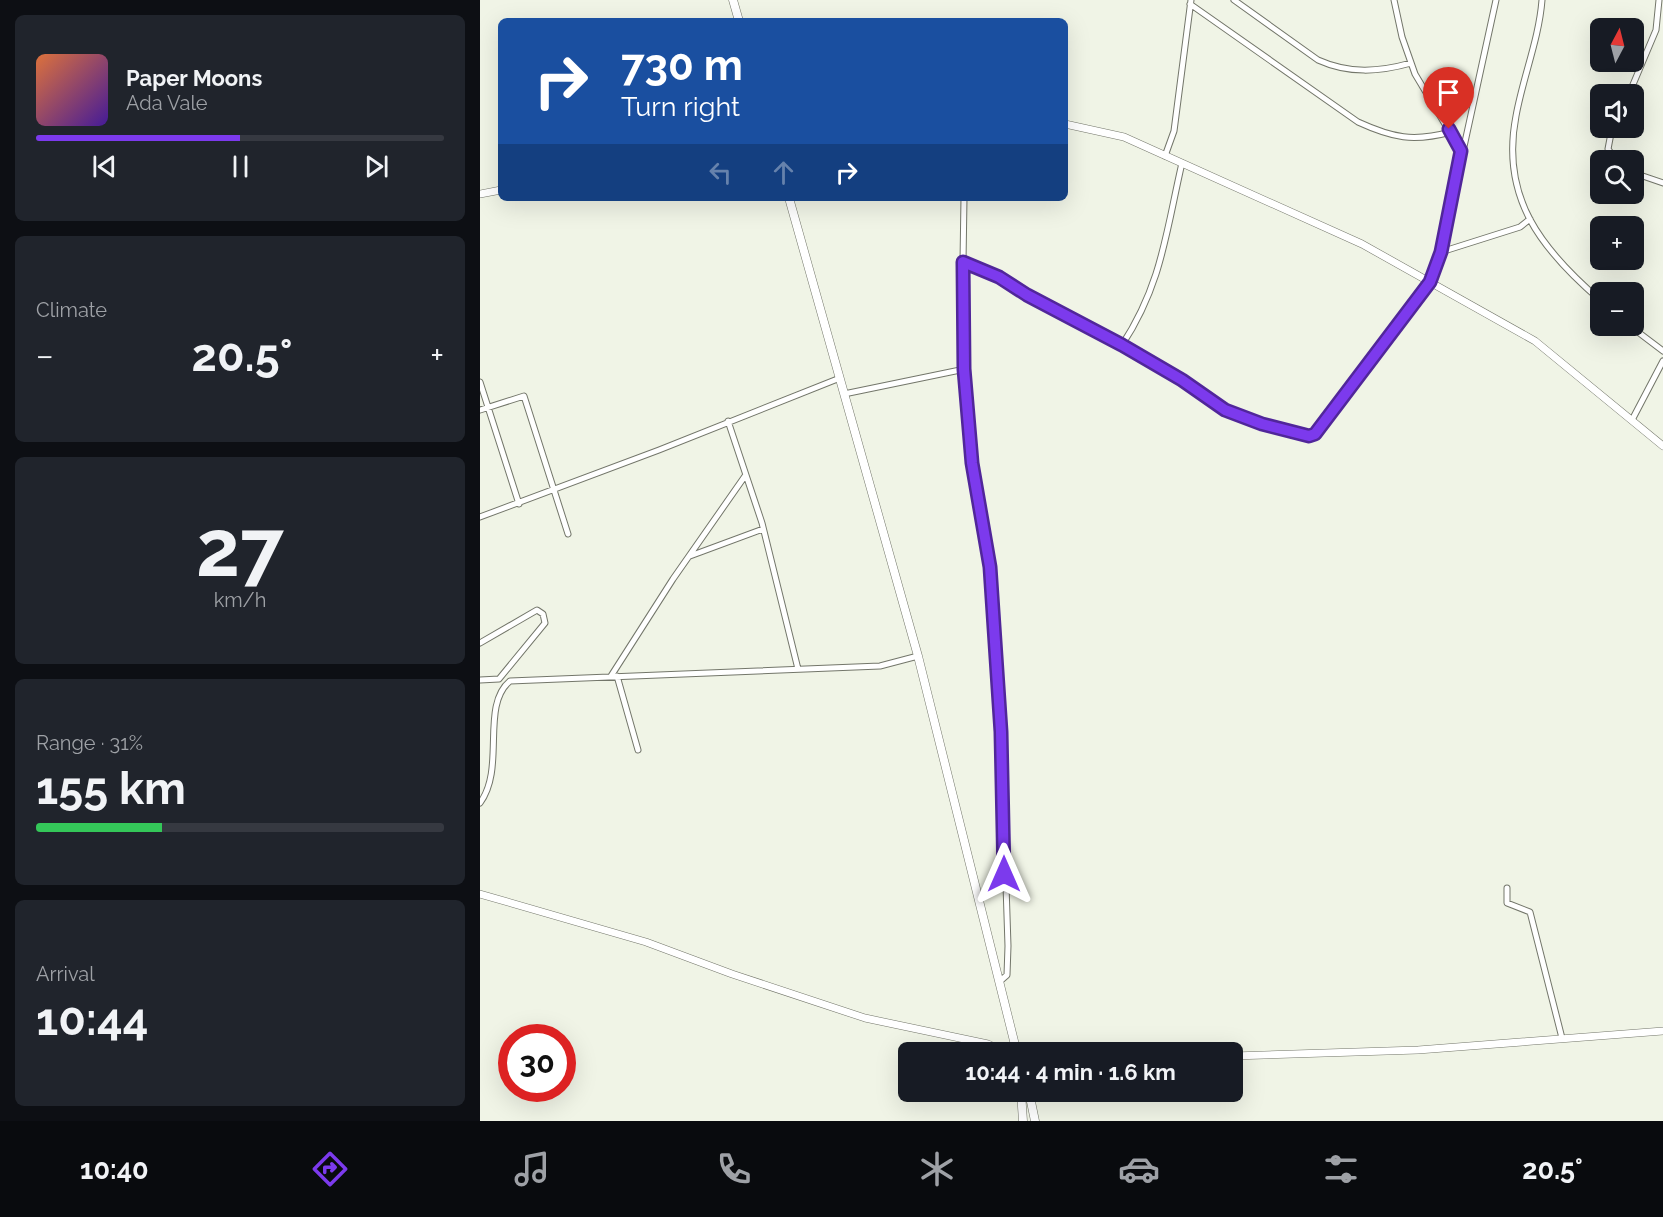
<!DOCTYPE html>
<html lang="en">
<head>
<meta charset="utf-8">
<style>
	:root { --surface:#171b24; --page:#20242c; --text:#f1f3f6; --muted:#9ea1a6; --line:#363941; --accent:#7c3aed }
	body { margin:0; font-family:Raleway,sans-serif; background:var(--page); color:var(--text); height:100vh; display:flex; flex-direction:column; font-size:22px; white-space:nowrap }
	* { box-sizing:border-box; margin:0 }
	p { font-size:20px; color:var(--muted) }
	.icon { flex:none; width:33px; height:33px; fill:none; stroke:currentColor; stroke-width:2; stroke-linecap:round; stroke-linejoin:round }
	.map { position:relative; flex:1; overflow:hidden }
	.panel { display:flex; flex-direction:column; gap:15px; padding:15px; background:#0d0f14; width:480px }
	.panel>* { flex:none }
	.hud { position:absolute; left:18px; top:18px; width:570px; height:183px; border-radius:9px; box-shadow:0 6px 24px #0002; background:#1a4fa0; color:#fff; overflow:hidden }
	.needle { width:39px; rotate:7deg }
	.buttons { position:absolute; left:1110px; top:18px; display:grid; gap:12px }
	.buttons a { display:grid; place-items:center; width:54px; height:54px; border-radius:9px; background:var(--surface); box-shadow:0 6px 24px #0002; font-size:30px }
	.speed { position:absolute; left:18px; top:1024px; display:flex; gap:12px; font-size:30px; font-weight:700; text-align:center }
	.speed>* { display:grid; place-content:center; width:78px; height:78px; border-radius:50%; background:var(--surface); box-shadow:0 6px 24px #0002; line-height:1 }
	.speed .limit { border:9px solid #d22; background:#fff; color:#111 }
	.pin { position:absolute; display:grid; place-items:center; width:51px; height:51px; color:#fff; margin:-62px -26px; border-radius:50% 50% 50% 0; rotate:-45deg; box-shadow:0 0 6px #0007 }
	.pin .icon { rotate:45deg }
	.me { position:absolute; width:66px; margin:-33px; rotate:0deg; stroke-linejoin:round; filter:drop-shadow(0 0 4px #0008) }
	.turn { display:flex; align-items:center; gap:21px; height:126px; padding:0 24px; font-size:27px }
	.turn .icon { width:78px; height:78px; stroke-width:2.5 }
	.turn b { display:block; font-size:42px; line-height:51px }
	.lanes { display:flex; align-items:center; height:57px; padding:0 24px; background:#0003; justify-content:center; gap:30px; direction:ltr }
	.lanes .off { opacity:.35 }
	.big { font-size:45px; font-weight:700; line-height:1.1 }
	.panel .card { flex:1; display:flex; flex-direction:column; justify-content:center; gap:9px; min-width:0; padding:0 21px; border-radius:9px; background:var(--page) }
	.panel .dial { align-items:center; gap:0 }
	.dial b { font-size:78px; line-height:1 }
	.song { display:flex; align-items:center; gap:18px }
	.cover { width:72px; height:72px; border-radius:9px; background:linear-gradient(135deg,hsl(20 70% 55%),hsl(260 70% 35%)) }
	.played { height:6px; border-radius:3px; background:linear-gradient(90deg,var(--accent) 50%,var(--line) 50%) }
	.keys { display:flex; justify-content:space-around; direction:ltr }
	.heat { display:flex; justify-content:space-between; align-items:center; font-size:33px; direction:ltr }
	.charge { height:9px; border-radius:4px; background:linear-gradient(90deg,#34c759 31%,var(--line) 0) }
	.trip { position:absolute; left:418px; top:1042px; width:345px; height:60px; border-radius:9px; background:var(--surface); box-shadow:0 6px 24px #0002; font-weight:700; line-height:60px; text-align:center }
	.tabs { display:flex; height:96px; justify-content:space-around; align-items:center; background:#090b0e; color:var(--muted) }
	.tabs .icon { width:42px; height:42px }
	.tabs .active { color:var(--accent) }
	.tabs b { font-size:27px; color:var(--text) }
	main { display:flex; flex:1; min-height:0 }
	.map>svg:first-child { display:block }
</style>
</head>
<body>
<main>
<section class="panel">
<div class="card">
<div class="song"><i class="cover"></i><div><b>Paper Moons</b><p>Ada Vale</p></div></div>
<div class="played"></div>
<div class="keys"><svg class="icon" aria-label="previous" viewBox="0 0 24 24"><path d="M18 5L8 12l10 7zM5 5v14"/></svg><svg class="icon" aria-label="pause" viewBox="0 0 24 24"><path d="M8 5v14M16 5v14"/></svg><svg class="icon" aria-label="next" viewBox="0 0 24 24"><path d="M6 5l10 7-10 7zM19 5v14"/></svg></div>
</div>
<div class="card"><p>Climate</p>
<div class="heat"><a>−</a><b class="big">20.5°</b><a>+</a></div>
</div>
<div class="card dial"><b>27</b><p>km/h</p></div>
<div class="card"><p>Range · 31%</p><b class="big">155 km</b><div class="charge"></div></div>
<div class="card"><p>Arrival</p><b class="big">10:44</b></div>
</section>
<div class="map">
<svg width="1183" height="1121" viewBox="0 0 1183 1121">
	<rect width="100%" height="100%" fill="#f0f4e6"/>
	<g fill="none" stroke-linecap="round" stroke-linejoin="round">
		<defs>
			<path id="minor" d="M754,0L838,60C869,74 899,72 931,63
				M914,0L922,37L935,74L981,151
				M1062,0C1059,39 1043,77 1036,116C1020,198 1062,250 1120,300
				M710,4L878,122C913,138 933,142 971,132
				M1149,94L1176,30L1179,0
				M1132,128L1128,149L1136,160
				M685,156L694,131L711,0
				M1154,173L1183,183
				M961,252L1040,227L1050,219
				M483,262L484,198
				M1150,326L1183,351
				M642,345C682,284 686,232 702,163
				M0,382L39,504
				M364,394L485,369
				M0,410L44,396L88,534
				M1152,420L1183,361
				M248,421L282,523L318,669
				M0,517L179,450L360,378
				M210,556L283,529
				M0,643L57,610L63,614L65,623L19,679L0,680
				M131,676L193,579L265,476
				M137,676L158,750
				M0,803C26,768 0,706 30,681L400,666L438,656
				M1027,888V903L1050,912L1082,1038
				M519,982L527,975L528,946L521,732L510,567L492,463L485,369L483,262L519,277L547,295L642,345L702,380L745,410L782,424L829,436L835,434L950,282L961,252L1016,0"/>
			<path id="tertiary" d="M585,124L644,137L882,244L1055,341L1183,446
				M0,194L21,190
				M0,894L166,942L252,974L385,1018L508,1044L526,1053
				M753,1056L938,1050L1183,1031"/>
			<path id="secondary" d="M253,0L259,21
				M309,198L438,656L537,1053
				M541,1092L543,1121
				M549,1092L555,1121"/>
		</defs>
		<use href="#minor" stroke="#73766a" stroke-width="7"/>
		<use href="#tertiary" stroke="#73766a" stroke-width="8"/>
		<use href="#secondary" stroke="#73766a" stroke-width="9"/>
		<use href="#minor" stroke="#fff" stroke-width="5"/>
		<use href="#tertiary" stroke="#fff" stroke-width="7"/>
		<use href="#secondary" stroke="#fff" stroke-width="8"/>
	</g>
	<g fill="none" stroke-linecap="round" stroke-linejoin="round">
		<defs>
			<path id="route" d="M524,874L521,732L510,567L492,463L484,369L483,262L519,277L547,295L642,345L702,380L745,410L782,424L829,436L835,434L950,282L961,252L981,151L969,129"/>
		</defs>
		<use href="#route" stroke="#51269a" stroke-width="15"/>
		<use href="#route" stroke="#7c3aed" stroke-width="10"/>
	</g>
</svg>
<div class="buttons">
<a><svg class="needle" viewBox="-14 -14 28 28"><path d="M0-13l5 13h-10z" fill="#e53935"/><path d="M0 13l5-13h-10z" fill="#9ea1a6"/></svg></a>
<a><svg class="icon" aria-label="sound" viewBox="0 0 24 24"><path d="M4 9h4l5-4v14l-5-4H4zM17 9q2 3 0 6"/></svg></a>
<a><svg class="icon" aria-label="search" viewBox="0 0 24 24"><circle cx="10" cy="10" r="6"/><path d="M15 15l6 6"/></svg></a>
<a>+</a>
<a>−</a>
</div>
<div class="speed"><div class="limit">30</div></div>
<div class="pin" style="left:969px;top:129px;background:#d93025"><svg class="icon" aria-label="arrive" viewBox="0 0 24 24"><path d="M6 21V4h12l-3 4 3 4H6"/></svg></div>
<svg class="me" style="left:524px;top:874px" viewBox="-20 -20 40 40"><path d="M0-17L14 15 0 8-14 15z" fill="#7c3aed" stroke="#fff" stroke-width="4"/></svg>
<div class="trip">10:44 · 4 min · 1.6 km</div>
<div class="hud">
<div class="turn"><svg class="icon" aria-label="right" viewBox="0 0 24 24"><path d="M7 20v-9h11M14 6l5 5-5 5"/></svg><div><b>730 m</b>Turn right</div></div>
<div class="lanes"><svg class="icon off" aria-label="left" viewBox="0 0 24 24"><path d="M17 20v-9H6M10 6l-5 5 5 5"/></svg><svg class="icon off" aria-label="ahead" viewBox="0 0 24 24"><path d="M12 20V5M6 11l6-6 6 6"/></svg><svg class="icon" aria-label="right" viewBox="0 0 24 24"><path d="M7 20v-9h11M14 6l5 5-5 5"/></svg></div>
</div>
</div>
</main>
<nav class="tabs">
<b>10:40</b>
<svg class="icon active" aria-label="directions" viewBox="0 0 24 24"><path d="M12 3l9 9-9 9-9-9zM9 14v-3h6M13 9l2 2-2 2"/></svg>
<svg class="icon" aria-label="music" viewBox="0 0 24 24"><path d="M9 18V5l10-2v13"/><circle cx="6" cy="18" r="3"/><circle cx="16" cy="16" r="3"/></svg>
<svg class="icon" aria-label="phone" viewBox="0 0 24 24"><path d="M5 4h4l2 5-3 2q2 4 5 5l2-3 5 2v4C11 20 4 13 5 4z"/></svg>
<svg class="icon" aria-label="climate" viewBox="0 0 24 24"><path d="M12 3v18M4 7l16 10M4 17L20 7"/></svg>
<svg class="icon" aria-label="car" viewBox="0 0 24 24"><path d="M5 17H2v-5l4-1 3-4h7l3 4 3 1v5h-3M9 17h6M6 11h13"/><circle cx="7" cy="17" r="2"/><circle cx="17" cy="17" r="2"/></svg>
<svg class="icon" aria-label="filters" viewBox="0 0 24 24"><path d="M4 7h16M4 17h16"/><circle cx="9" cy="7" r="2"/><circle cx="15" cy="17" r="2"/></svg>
<b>20.5°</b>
</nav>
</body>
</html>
